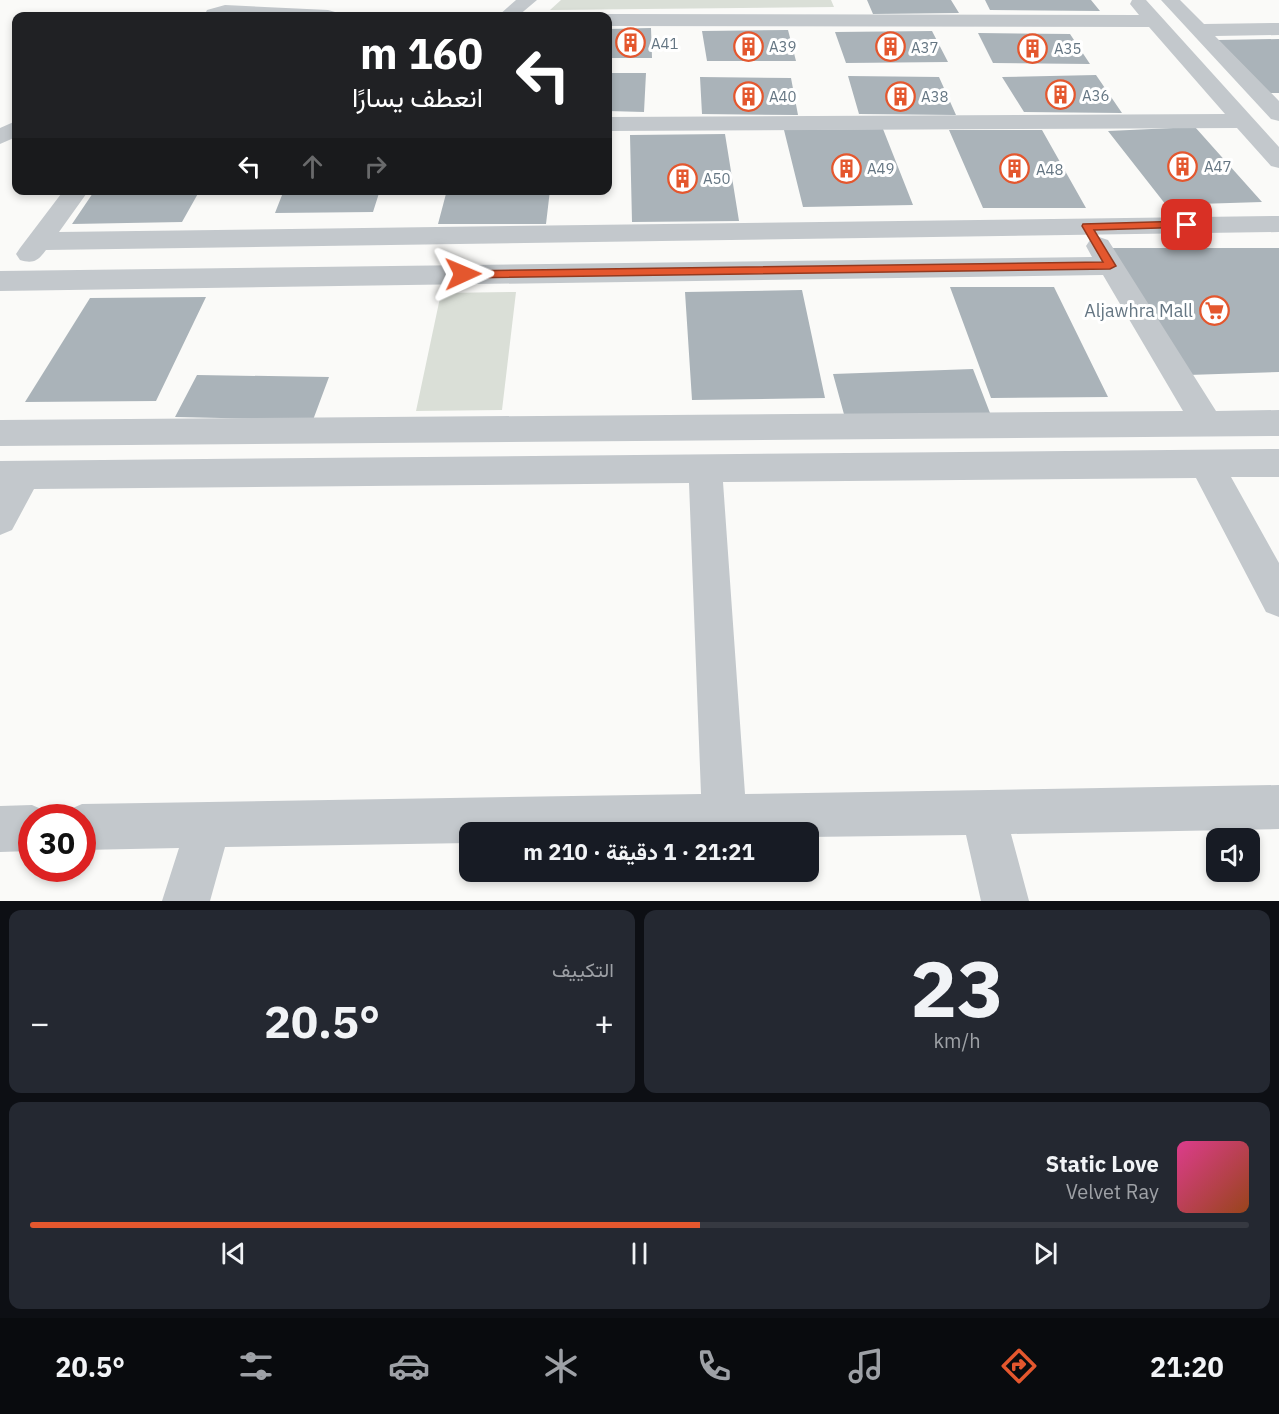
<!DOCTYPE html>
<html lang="ar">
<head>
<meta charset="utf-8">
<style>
	:root { --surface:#171b24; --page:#242831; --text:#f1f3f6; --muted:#9ea1a6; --line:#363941; --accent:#e4572e }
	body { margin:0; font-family:"IBM Plex Sans",Vazirmatn,sans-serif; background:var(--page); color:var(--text); direction:rtl; height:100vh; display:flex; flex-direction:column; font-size:22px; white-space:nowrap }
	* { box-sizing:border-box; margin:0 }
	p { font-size:20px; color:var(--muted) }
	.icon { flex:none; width:33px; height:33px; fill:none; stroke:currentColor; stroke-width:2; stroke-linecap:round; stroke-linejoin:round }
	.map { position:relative; height:901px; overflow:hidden; direction:ltr }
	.drawer { display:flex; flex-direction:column; gap:9px; padding:9px; background:#0d0f14; flex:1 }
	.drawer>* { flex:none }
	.hud { position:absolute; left:12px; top:12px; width:600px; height:183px; border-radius:12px; box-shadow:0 3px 9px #0003; direction:rtl; background:#202124; color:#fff; overflow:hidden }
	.tools { position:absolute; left:1206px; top:828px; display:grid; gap:12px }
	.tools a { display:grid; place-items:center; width:54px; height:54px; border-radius:12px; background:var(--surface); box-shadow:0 3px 9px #0003; font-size:30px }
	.speed { position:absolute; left:18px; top:804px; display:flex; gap:12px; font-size:30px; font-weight:700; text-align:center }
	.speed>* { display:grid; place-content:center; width:78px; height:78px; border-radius:50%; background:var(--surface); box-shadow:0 3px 9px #0003; line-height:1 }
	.speed .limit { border:9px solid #d22; background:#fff; color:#111 }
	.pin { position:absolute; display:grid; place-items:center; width:51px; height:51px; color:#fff; margin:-26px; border-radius:12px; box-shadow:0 3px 9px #0006 }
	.me { position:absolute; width:66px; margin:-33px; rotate:89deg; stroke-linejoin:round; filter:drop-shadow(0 0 4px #0008) }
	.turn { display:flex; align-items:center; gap:21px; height:126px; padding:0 30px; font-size:27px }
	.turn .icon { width:78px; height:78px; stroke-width:2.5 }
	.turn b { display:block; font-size:42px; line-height:51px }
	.lanes { display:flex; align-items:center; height:57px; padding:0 30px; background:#0003; justify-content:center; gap:30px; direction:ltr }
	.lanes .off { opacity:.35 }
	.big { font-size:45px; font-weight:700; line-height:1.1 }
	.drawer .tile { flex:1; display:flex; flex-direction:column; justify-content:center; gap:9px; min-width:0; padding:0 21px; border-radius:12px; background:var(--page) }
	.drawer .dial { align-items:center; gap:0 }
	.dial b { font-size:78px; line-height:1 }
	.song { display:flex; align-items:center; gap:18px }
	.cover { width:72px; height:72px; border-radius:9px; background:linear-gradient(135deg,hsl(330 70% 55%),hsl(20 70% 35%)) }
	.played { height:6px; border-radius:3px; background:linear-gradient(90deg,var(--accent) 55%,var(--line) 55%) }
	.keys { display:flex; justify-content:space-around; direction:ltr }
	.heat { display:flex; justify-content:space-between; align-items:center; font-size:33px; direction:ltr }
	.drawer .tiles { flex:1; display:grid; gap:9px; grid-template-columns:1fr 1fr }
	.tile:last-child { grid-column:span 2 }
	.trip { position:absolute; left:459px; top:822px; width:360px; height:60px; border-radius:12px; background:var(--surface); box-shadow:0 3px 9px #0003; font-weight:700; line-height:60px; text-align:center; direction:rtl }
	.dock { display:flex; height:96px; justify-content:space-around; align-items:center; background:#090b0e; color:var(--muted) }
	.dock .icon { width:42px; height:42px }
	.dock .selected { color:var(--accent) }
	.dock b { font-size:27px; color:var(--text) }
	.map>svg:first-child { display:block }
</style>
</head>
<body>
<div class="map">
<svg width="1279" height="901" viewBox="0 0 1279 901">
	<rect width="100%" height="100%" fill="#fafaf8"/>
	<path fill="#dadfd7" d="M561,0H831L834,7L550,10Z
		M516,292L502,410L416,411L441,293Z"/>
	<path fill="#aab3b9" d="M867,0H951L959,13L873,14Z
		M985,0H1091L1100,11L990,10Z
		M651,28L652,58H608V29Z
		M788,30L796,61H707L702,31Z
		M932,31L948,62L846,63L835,32Z
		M978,33L1070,34L1090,64L993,63Z
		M1279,39V93H1270L1218,40Z
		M608,73H646L644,112L608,111Z
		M1096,75L1122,113L1024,112L1002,77Z
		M848,76L939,77L956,115L859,114Z
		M700,77L791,78L798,115L702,114Z
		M1195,127L1262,202L1166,205L1108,131Z
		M883,129L913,205L803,207L784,130Z
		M949,130H1042L1086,208H983Z
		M725,134L739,221L632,222L630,135Z
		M95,190H200L182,222L72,224Z
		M284,190H380L373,212L275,213Z
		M447,190H550L546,224H438Z
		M1110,248H1279V372L1188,375Z
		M950,287H1054L1108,397L991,398Z
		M802,290L825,398L692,400L685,292Z
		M206,297L156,401L25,402L90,298Z
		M973,369L990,413L845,418L833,374Z
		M197,375L329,377L313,420L175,417Z"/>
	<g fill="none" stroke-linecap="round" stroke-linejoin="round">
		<path fill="#c3c8cc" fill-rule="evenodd" d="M516,0H537L518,16H498Z
			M1132,0H1146L1279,147V168L1271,166L1237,128L608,131V117L1225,114L1149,27L608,26V16H601L608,14L1139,15L1130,4Z
			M1161,0H1180L1204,24L1279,23V35L1215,36L1279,101V121L1271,119Z
			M225,5L328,10L335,12L338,16H206L205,14L207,10Z
			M16,121V137L0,144V128Z
			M64,190H89L59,232L1279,216V232L46,250C38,261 33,264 20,260L16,254L20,248Z
			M1099,237L1108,240L1216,411L1279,410V436L0,446V420L1183,411L1103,275L0,291V271L1092,257L1086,246L1090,240Z
			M1279,449V477H1231L1279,563V617L1266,612L1196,478L723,482L745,794L1279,785V829L1011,834L1029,901H981L966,835L808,837V832H470V843L225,847L210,901H162L179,848L82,850V818H63L66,811L82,804L701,794L689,483L34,489L12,530L0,535V461Z
			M32,805L48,812L50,818H32V851L0,852V806Z"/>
	</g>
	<path fill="#e4572e" stroke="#94391e" stroke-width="1.5" d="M1187,221L1193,225L1191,227L1094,230L1116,266L1110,269L463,278L457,274L463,271L1103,262L1082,226L1083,224Z"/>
	<defs>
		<symbol id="building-ring" viewBox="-11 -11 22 22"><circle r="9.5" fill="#fff" stroke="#e4572e" stroke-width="1.5"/><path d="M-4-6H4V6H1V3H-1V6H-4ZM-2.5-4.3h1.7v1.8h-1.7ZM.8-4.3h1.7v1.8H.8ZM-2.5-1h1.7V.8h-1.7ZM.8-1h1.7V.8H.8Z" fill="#e4572e"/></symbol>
		<symbol id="supermarket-ring" viewBox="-11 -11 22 22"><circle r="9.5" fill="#fff" stroke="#e4572e" stroke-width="1.5"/><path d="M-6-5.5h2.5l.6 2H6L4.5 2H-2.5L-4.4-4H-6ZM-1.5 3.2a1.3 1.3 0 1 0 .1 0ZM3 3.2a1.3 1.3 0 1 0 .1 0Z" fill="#e4572e"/></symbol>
	</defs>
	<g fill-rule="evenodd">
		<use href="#building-ring" x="614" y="26" width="33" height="33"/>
		<use href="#building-ring" x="732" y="30" width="33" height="33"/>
		<use href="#building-ring" x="874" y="30" width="33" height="33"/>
		<use href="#building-ring" x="1016" y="32" width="33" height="33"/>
		<use href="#building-ring" x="1044" y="78" width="33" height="33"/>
		<use href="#building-ring" x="732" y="80" width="33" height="33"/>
		<use href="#building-ring" x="884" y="80" width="33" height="33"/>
		<use href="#building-ring" x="1166" y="150" width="33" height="33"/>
		<use href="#building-ring" x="830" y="152" width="33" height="33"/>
		<use href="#building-ring" x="998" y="152" width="33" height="33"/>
		<use href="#building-ring" x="666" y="162" width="33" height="33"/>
		<use href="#supermarket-ring" x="1198" y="294" width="33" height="33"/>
	</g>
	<g text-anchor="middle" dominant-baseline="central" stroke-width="6" stroke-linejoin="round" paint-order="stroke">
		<g font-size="15" fill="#657683" stroke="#fff" text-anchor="start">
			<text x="651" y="43">A41</text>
			<text x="769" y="46">A39</text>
			<text x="911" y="47">A37</text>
			<text x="1054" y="48">A35</text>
			<text x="1082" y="95">A36</text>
			<text x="769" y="96">A40</text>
			<text x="921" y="96">A38</text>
			<text x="1204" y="166">A47</text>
			<text x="867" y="168">A49</text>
			<text x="1036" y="169">A48</text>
			<text x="703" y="178">A50</text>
		</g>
		<g font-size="18" fill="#657683" stroke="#fff" text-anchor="end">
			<text x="1193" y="310">Aljawhra Mall</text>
		</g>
	</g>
</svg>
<div class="tools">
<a><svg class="icon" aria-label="sound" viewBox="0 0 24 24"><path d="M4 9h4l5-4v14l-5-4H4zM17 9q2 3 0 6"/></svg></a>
</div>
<div class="speed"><div class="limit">30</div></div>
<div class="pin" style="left:1187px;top:225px;background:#d93025"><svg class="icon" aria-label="arrive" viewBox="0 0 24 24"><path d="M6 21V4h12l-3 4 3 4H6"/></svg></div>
<svg class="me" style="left:463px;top:274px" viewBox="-20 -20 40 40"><path d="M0-17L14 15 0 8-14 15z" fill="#e4572e" stroke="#fff" stroke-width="4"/></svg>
<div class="trip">21:21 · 1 دقيقة · 210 m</div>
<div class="hud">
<div class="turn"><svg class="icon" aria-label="left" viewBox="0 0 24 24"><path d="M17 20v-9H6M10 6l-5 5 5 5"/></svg><div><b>160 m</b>انعطف يسارًا</div></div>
<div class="lanes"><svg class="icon" aria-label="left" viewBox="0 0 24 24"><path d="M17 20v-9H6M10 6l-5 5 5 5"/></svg><svg class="icon off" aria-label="ahead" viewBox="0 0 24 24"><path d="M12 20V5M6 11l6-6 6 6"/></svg><svg class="icon off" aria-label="right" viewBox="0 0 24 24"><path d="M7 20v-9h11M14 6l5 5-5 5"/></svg></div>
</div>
</div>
<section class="drawer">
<div class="tiles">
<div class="tile dial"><b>23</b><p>km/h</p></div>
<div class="tile"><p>التكييف</p>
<div class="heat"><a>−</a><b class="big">20.5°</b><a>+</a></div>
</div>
<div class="tile">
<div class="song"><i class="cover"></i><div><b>Static Love</b><p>Velvet Ray</p></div></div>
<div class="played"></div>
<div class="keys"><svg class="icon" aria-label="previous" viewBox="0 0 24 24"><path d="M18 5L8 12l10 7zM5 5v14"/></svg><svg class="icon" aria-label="pause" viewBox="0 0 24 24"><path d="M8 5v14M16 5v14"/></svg><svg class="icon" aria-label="next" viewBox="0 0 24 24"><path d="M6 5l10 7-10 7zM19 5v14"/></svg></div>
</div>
</div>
</section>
<nav class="dock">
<b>21:20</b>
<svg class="icon selected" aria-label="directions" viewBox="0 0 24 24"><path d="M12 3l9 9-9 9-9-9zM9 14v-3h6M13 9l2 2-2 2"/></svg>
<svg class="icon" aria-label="music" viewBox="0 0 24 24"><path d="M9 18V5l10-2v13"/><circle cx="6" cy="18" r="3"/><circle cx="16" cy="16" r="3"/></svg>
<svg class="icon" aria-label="phone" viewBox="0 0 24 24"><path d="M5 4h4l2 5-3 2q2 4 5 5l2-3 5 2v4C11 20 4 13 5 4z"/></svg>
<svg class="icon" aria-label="climate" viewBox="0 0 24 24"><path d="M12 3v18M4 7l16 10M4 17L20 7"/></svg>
<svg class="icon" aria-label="car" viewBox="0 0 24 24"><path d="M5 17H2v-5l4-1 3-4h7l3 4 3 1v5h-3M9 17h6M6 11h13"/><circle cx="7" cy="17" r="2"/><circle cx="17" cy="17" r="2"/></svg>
<svg class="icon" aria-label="filters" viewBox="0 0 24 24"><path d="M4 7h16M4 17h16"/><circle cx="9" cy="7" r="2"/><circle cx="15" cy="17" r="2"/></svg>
<b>20.5°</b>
</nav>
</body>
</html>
